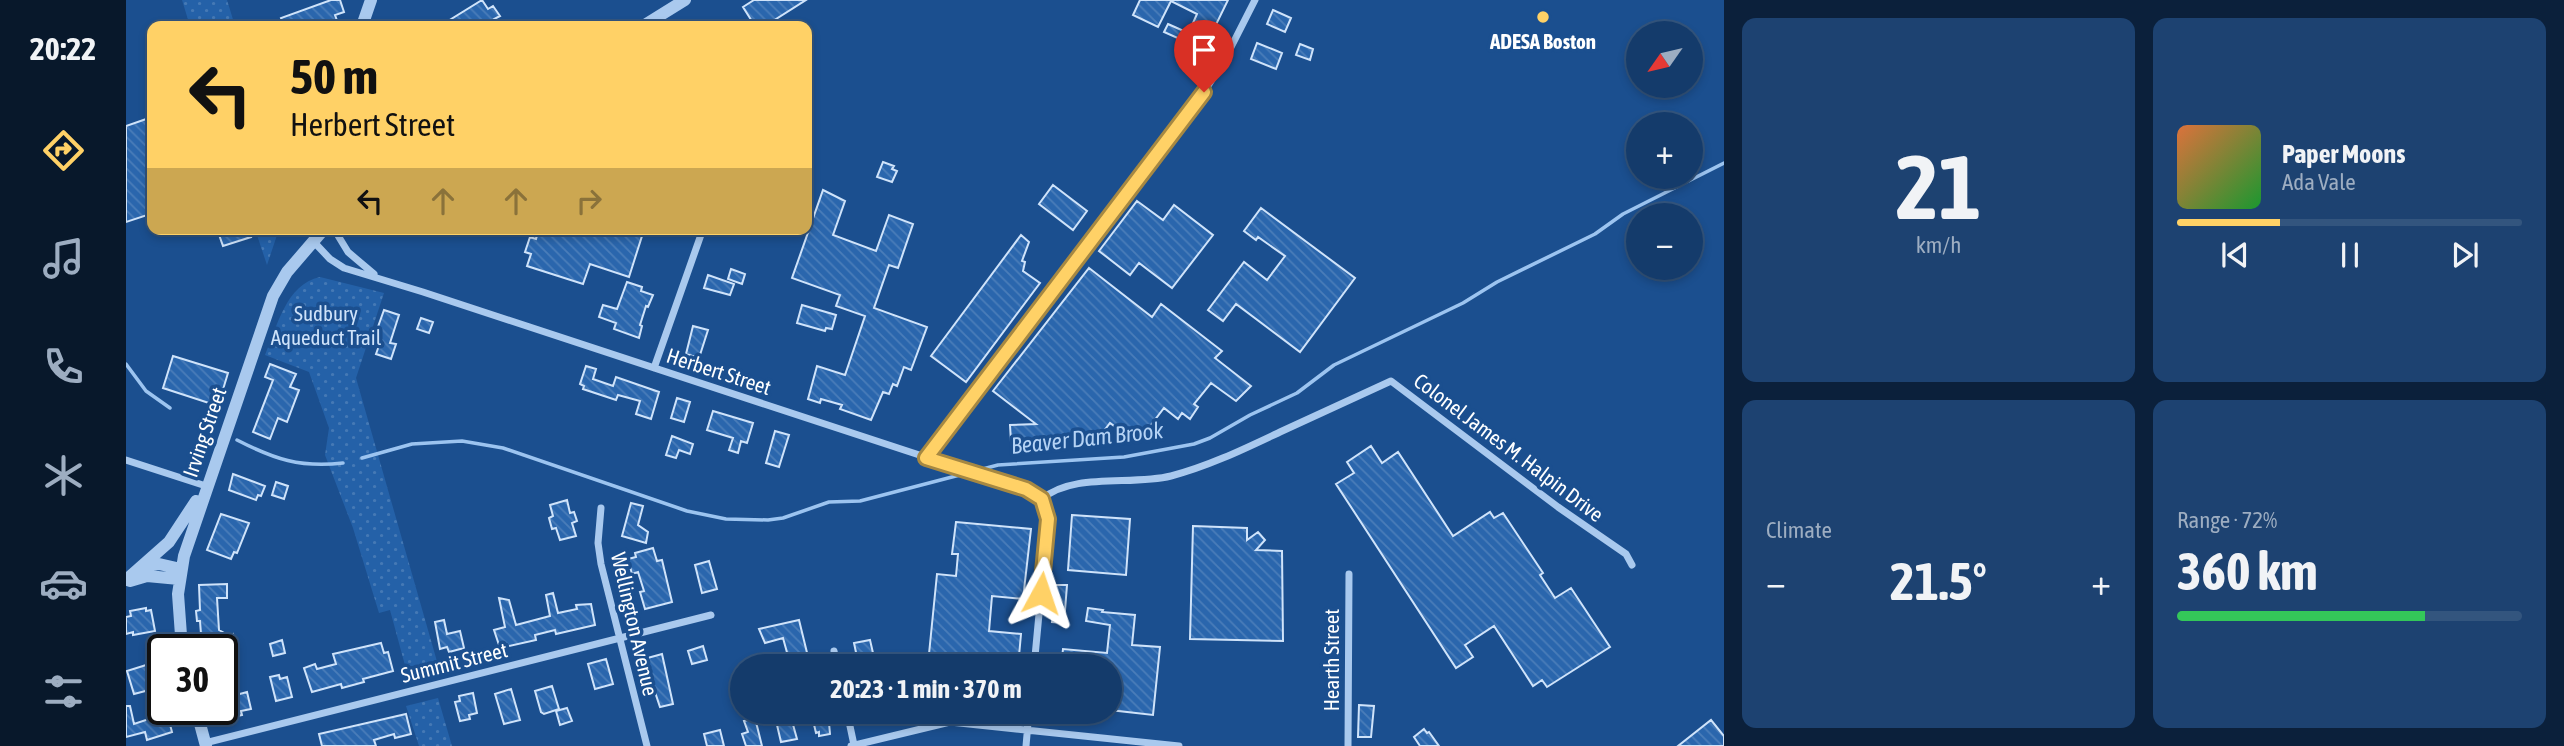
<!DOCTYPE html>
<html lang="en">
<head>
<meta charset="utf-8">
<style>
	:root { --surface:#143b6b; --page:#1d4271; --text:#f1f3f6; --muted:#9dadc1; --line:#33557e; --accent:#ffd166 }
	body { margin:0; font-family:"Asap Condensed",sans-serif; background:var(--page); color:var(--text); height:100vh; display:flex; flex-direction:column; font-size:26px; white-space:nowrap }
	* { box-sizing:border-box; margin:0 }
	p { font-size:23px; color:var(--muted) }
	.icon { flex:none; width:38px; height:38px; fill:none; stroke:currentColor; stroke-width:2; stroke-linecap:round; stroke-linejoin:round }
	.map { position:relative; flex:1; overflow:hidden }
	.panel { display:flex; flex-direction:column; gap:18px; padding:18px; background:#0b203b; width:840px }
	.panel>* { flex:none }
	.guide { position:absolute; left:21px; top:21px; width:665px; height:214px; border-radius:14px; box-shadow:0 4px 10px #0003,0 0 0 2px var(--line); background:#ffd166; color:#111; overflow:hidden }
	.needle { width:46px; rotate:236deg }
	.fabs { position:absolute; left:1500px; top:21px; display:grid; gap:14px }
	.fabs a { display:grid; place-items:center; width:77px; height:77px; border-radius:50%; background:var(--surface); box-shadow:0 4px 10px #0003,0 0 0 2px var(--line); font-size:35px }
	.speed { position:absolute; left:21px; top:634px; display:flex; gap:14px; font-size:35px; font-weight:700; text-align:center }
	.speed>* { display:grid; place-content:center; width:91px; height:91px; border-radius:50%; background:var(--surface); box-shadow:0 4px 10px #0003,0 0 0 2px var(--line); line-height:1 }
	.speed .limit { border:4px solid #111; border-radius:10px; background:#fff; color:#111 }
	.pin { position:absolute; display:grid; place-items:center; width:60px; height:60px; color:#fff; margin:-72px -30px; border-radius:50% 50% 50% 0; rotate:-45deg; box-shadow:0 0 7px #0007 }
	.pin .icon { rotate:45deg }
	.me { position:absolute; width:77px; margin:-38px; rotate:5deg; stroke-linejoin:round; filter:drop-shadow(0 0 5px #0008) }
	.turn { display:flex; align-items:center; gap:24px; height:147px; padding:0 28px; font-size:32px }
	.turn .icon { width:91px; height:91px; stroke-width:2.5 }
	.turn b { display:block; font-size:49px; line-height:60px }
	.lanes { display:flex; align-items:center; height:66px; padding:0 28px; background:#0003; justify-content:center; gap:35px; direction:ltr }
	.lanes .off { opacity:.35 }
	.big { font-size:52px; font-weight:700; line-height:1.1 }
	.panel .widget { flex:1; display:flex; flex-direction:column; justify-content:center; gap:10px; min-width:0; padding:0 24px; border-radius:14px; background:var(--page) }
	.panel .dial { align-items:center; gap:0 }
	.dial b { font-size:91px; line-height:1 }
	.song { display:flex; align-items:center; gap:21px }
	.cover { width:84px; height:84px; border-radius:10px; background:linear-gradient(135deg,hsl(20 70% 55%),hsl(130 70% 35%)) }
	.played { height:7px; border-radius:4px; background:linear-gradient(90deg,var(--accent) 30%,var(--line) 30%) }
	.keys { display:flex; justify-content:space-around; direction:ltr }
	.heat { display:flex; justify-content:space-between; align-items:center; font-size:38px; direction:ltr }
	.charge { height:10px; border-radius:5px; background:linear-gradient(90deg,#34c759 72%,var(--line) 0) }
	.panel .tiles { flex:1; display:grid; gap:18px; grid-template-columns:repeat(2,1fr) }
	.trip { position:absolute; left:604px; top:654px; width:392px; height:70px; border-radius:35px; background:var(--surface); box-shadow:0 4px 10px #0003,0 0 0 2px var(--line); font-weight:700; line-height:70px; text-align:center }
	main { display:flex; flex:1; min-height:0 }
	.menu { display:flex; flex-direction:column; width:126px; justify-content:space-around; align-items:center; background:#08182b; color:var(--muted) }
	.menu .icon { width:49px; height:49px }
	.menu .selected { color:var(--accent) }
	.menu b { font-size:32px; color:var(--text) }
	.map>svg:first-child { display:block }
</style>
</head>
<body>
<main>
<nav class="menu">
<b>20:22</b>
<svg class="icon selected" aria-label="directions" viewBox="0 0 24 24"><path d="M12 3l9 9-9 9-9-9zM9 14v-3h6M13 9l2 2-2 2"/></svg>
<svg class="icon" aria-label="music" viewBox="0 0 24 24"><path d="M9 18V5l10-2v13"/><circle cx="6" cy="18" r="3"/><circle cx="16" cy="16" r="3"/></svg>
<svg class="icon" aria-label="phone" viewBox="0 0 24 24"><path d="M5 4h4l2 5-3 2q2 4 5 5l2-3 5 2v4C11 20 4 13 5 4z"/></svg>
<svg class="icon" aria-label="climate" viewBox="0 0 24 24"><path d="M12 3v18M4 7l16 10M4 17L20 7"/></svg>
<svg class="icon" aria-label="car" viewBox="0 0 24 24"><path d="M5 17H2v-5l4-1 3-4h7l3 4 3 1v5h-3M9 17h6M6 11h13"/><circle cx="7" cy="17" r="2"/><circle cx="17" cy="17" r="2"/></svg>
<svg class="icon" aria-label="filters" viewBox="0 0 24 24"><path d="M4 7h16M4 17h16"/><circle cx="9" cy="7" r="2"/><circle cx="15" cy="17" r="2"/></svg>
</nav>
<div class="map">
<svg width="1598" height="746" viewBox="0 0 1598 746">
	<defs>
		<pattern id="park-dots" width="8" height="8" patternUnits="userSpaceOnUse" patternTransform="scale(1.75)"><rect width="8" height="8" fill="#2461a8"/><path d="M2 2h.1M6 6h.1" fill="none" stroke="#4579b5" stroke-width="1.8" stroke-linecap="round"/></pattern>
		<pattern id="building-back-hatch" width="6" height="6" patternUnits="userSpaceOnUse" patternTransform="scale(1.75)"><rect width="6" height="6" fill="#2a66ad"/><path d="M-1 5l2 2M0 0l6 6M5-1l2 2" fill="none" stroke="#4a7db9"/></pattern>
	</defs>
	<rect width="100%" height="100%" fill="#1b4f8f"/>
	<path fill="url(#park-dots)" d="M56,0H101L109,26H64Z
		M129,229H153L141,265Z
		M194,277L258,293L230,378L314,672L283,680L264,610L253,613L227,528L199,455L203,428L183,372L139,355C151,327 160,284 194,277Z
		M312,698L326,746H293L280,706Z"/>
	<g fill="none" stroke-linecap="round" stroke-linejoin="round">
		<path stroke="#9cc4f0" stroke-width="3.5" d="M0,364L20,391L44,408
			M111,440C148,459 174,468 217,463
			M236,458L286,444L336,441L377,448L561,511L600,519L642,520L657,518L703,502L734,501L872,465L998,457L1068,444L1084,438L1124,415L1171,393L1208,365L1337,303L1371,282L1469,234L1497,214L1598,163"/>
	</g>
	<path fill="url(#building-back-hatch)" stroke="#cfe3fa" stroke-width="2" d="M205,0H214L218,12L209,15L213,26H158L155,18Z
		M356,0L362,9L367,6L374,16L368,19L373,26H314Z
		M628,0H680L639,26H629L617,7Z
		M1014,0H1102L1082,41L1063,32L1071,14L1045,1L1032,27L1007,15Z
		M1147,10L1165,18L1159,32L1141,24Z
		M1042,24L1069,36L1065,44L1038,32Z
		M1131,43L1156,53L1150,69L1125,59Z
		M1174,44L1187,49L1184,60L1170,55Z
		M26,117V218L21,215L0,222V126Z
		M757,162L768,166L766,169L771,171L766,182L751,177Z
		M927,185L961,211L947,230L913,204Z
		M697,190L719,201L707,235L750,251L763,215L787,224L772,268L763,265L748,308L801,327L785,370L778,367L771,386L767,384L763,394L757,392L745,420L714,409L716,405L695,399L694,403L682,399L691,366L719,375L739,316L710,306L714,295L666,278Z
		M1011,201L1037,220L1048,205L1087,235L1046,288L1013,263L1004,275L973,251Z
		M1135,208L1229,278L1174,352L1110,304L1097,321L1082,310L1118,262L1141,280L1159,256L1132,237L1130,240L1118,231Z
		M91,229H122L125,237L97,246Z
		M413,229H506L505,232L516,236L503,277L464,264L457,284L401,266L405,254L399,252L404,237L410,239Z
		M895,235L903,242L896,261L899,262L897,271L914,283L840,382L805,356Z
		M963,268L1026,317L1035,304L1096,351L1089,358L1125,386L1110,401L1085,383L1068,404L1072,407L1064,419L1056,413L1052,419L1038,408L1018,434L1000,435L984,423L974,436L885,442L884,425L910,424L867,391Z
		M605,269L619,274L616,284L602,279Z
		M582,275L608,284L604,295L578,288Z
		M501,282L516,287L515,291L527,295L522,307L520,306L514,325L516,326L513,338L488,329L490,323L473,317L477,305L491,309Z
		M676,305L710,315L706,329L700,328L699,331L671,323Z
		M258,310L273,315L264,343L270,344L265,359L250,354L255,340L248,338Z
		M295,318L307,322L303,333L291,329Z
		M567,326L582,330L573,358L560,354Z
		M47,356L102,373L92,406L37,388Z
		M144,364L170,374L164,387L173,390L161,422L152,418L144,439L127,432L147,380L139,377Z
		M460,366L470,369L467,379L487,386L490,377L533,392L525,419L510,414L514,401L492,395L490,400L457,389L458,386L454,384Z
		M551,398L564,402L558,422L545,418Z
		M587,411L627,423L621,443L615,441L612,453L603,450L607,438L581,430Z
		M649,431L663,435L653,467L640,463Z
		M546,436L567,444L564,454L553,450L550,458L540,455Z
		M1245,446L1256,463L1272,452L1327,536L1364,512L1368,518L1377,513L1417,573L1414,575L1429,598L1445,588L1484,647L1421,687L1416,680L1407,686L1368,626L1339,645L1347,657L1330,668L1210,484L1228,473L1221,462Z
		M107,474L139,486L135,496L132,495L130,500L103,490Z
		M150,482L162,486L158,499L146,495Z
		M441,500L444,513L448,512L451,521L446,523L450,536L434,540L430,528L426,529L423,518L427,516L424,505Z
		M505,503L517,506L512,525L522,532L520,543L496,536Z
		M95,514L123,523L111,553L108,552L105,559L81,550Z
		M946,515L1004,519L1000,575L942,570Z
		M830,522L905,529L897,599L866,596L863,631L895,634L892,667H836L837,657L803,654L811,574L830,576L832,554H826Z
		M1067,526L1121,528V540L1132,532L1139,540L1130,550L1156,551L1157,641L1064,639Z
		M527,548L531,561L536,560L546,602L519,609L514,592L518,591L512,572L506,574L502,559L510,557L509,553Z
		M583,561L591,589L576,593L569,565Z
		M101,584V598H91L93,630L102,635L107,634L110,643L100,646L109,675L106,676L110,695L121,692L125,709L115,711L116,715L99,719L96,707V649H80L75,634L74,621H71L70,611L74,610L73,585Z
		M929,585H941L938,623L926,622Z
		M427,593L432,613L451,609L450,605L465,604L469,625L430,634L429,630L409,635L410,640L374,648L368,630L379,627L373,598L383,600L390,625L424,616L420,595Z
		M20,608V611L25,610L29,631L7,635V632L0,634V617L5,616L4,611Z
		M962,608L977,610L976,612L1009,615L1006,645L1034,647L1027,715L984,710V667H935L937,649L981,653L984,625L960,621Z
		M318,620L321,634L334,631L338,648L323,652L321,647L314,649L309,622Z
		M673,620L684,665L665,667L657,638L639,643L633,629Z
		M156,640L159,653L147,656L144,644Z
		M744,640L747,653L731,657L728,643Z
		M255,643L258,653L262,652L267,671L237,679L238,682L216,688L215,684L186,692L178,668L189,664L191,669L210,664L207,654Z
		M577,646L581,660L566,664L562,651Z
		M536,654L547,704L534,707L518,659Z
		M480,659L487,684L469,689L462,664Z
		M20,665L27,689L8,694L1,671Z
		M153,675L154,679L161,677L166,697L150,701L144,677Z
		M426,686L433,709L418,714L415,712L409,691Z
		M385,689L394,720L378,724L369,694Z
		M347,693L351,713L343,715L344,719L334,721L329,702L334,701L333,696Z
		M1233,705L1248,706L1245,737H1232Z
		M0,706H4L8,724L41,713L46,732L21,740L19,732L0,737Z
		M441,708L446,721L434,725L430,711Z
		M685,712H702L704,734L693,736V732L690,733Z
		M280,714L285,734L269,738L268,734L248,740L250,746H196L193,734Z
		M629,718L636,746H620L616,734L622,732L618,721Z
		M1585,720L1598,736V746H1552Z
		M666,721L671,739L655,742L651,725Z
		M1298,729L1301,733L1303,732L1313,746H1294L1288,737Z
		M594,730L598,746H581L578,734Z"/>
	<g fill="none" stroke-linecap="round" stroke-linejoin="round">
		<path stroke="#a9c9ee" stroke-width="7" d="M208,229L222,252L248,274
			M187,241L204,259L218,268L297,292L909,493L920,508L922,519L908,667
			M528,368L577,229
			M800,458L1078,92L1099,59L1129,0
			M0,460L80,486
			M916,499C948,472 1005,486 1045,476C1083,466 1118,449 1154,432C1191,415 1228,398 1265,381L1432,507L1500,554L1506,565
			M475,508L472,543L475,564L521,746
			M708,651L711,667
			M721,712L728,745
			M79,743L585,615
			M725,746L824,722L1053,746
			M900,746L903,712
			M1222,746L1223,574"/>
		<path stroke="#a9c9ee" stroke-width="12" d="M236,26L245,0
			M517,26L559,0
			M16,566L33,564L55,569
			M0,580L43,542L70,501
			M4,581L21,576L53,579
			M56,649L52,594L58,556L147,296L161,272L198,229
			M70,709L80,746"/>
	</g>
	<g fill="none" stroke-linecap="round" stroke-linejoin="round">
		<defs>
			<path id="route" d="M915,593L922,519L916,499L900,489L800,458L1078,92"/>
		</defs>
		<use href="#route" stroke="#a68842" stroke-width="18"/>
		<use href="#route" stroke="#ffd166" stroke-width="12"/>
	</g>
	<circle fill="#ffd166" stroke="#1b4f8f" stroke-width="2.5" cx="1417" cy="17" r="7"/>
	<g text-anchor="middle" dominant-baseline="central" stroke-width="7" stroke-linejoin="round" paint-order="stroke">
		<g font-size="21" font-weight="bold" fill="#fff" stroke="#1b4f8f">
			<text x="1417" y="41">ADESA Boston</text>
		</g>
		<g font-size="21" fill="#cfe3fa" stroke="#1b4f8f">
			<text x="200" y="313">Sudbury<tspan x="200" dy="24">Aqueduct Trail</tspan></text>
		</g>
		<g font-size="21" fill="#fff" stroke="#1b4f8f">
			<text transform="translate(593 371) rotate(18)">Herbert Street</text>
			<text transform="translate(78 432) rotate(-71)">Irving Street</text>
			<text transform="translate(1383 447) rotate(37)">Colonel James M. Halpin Drive</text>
			<text transform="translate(509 624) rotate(77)">Wellington Avenue</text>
			<text transform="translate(1205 660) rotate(-90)">Hearth Street</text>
			<text transform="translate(328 662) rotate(-14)">Summit Street</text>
		</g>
		<g font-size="23" font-style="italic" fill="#b5d3f5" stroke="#1b4f8f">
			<text transform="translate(961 438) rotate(-6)">Beaver Dam Brook</text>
		</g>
	</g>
</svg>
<div class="fabs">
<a><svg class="needle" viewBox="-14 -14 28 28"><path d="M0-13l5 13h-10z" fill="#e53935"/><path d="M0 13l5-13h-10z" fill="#9dadc1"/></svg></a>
<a>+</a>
<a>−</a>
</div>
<div class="speed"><div class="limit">30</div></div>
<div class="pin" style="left:1078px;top:92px;background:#d93025"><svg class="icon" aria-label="arrive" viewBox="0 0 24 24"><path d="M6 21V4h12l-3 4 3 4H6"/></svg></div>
<svg class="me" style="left:915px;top:593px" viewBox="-20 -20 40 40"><path d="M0-17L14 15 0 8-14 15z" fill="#ffd166" stroke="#fff" stroke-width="4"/></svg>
<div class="trip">20:23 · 1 min · 370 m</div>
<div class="guide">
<div class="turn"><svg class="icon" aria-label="left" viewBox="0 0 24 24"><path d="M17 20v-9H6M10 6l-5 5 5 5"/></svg><div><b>50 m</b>Herbert Street</div></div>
<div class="lanes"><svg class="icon" aria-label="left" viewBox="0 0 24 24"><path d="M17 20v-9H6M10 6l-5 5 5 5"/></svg><svg class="icon off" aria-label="ahead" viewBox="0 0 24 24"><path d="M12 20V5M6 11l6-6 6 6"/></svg><svg class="icon off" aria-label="ahead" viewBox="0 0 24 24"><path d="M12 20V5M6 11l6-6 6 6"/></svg><svg class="icon off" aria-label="right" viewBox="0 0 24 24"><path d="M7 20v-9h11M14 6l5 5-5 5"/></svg></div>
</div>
</div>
<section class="panel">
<div class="tiles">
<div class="widget dial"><b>21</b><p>km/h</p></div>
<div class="widget">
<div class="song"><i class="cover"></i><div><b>Paper Moons</b><p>Ada Vale</p></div></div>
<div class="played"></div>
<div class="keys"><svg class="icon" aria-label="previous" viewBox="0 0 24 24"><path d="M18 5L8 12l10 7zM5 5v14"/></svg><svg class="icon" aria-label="pause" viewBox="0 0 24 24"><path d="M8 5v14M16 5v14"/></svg><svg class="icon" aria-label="next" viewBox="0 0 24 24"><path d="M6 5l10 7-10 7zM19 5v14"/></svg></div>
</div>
<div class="widget"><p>Climate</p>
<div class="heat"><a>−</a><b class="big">21.5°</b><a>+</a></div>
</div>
<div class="widget"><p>Range · 72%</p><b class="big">360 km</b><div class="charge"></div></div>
</div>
</section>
</main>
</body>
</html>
